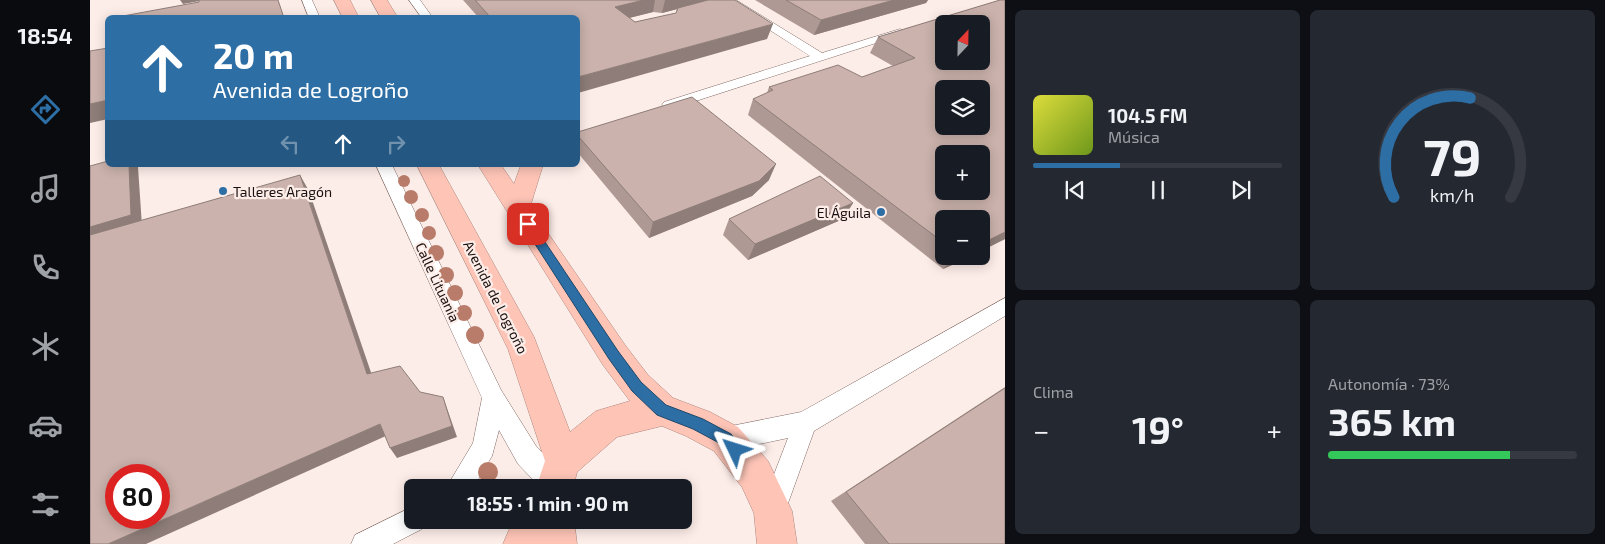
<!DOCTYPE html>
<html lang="es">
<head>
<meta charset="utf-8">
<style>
	:root { --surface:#171b24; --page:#242831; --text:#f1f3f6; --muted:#9ea1a6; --line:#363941; --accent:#2d6ea4 }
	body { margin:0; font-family:"Exo 2",sans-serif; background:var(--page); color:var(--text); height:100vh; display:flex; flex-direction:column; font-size:19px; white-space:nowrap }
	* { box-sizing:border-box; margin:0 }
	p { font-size:16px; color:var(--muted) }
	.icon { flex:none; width:28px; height:28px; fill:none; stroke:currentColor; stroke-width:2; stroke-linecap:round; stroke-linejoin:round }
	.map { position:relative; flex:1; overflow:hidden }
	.panel { display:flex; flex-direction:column; gap:10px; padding:10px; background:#0d0f14; width:600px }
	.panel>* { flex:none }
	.banner { position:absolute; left:15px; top:15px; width:475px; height:152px; border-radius:8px; box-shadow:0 2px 12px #0003; background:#2d6ea4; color:#fff; overflow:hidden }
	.needle { width:32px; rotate:22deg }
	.fabs { position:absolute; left:845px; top:15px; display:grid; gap:10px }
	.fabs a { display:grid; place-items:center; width:55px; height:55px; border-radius:8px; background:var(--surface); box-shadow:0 2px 12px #0003; font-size:25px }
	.speed { position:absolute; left:15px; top:464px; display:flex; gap:10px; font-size:25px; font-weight:700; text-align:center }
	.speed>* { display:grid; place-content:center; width:65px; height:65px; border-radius:50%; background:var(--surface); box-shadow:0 2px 12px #0003; line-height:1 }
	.speed .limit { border:8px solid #d22; background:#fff; color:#111 }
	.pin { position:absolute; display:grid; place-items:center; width:42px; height:42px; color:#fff; margin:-21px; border-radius:10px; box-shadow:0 2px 8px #0006 }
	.me { position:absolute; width:55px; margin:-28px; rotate:311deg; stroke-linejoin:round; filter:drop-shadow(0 0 4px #0008) }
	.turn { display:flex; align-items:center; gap:18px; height:105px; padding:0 25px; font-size:22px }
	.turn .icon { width:65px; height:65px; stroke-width:2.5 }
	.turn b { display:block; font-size:35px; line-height:42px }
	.lanes { display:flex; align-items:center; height:48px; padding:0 25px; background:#0003; justify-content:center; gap:25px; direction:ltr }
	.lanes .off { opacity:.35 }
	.big { font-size:38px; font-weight:700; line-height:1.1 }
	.panel .card { flex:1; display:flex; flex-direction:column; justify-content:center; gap:8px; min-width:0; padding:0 18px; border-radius:8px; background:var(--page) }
	.panel .dial { align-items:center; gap:0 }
	.dial svg { height:130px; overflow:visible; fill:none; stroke:var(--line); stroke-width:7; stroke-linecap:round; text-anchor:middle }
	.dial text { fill:var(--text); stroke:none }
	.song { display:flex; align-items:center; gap:15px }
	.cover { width:60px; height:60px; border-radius:8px; background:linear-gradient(135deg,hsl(60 70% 55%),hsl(80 70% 35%)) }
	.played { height:5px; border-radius:2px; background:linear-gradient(90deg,var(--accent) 35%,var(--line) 35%) }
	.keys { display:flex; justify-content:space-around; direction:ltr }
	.heat { display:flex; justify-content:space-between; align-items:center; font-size:28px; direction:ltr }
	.charge { height:8px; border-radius:4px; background:linear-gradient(90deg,#34c759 73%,var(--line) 0) }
	.panel .tiles { flex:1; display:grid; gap:10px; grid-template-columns:repeat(2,1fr) }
	.trip { position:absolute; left:314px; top:479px; width:288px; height:50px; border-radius:8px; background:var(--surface); box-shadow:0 2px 12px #0003; font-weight:700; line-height:50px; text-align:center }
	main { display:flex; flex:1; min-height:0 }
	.tabs { display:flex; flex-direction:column; width:90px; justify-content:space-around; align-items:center; background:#090b0e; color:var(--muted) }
	.tabs .icon { width:35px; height:35px }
	.tabs .active { color:var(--accent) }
	.tabs b { font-size:22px; color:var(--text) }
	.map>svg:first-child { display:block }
</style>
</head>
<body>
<main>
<nav class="tabs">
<b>18:54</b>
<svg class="icon active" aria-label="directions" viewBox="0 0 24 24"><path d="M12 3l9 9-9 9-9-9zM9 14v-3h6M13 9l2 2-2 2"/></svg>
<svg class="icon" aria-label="music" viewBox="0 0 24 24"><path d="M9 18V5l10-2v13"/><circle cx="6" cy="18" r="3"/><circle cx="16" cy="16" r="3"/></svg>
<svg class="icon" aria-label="phone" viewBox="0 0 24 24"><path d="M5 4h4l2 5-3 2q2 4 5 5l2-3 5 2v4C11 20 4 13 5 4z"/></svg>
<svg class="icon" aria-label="climate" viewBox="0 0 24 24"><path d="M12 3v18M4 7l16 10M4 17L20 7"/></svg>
<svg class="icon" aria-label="car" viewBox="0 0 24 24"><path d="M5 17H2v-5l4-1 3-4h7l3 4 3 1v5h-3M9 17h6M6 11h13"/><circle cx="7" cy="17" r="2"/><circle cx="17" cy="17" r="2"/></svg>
<svg class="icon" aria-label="filters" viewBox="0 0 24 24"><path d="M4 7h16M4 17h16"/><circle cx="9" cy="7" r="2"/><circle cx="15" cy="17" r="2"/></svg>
</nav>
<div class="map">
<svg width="915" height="544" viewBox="0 0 915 544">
	<rect width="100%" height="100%" fill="#fdede9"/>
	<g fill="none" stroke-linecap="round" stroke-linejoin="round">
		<defs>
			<path id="street" d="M212,0H222L230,18H219Z
				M319,0H330L343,18H332Z
				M633,0H646L732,53L810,29L816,32L814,34L584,108H574L572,105L574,102L720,56Z
				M286,165H302L411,390L446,446L473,474L476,483L475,488H451L428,464L409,430L402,456L383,488H356L383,443L392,398Z
				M915,298V316L724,431L692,520L683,524L674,520L670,511L698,438L636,451L628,447L624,439L628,431L636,427L711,412Z
				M322,507V520H336L332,529L303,544H261L265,535Z"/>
			<path id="highway" d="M244,0H260L269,18H253Z
				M281,0H297L308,18H291Z
				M327,165H349L444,337L480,432L506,411L540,401L513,365L388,165H411L424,184L431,165H453L440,207L535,345L558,375L583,398L620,412L648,427L678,461L702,511L707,544H667L664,513L652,487L624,451L596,436L572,426L527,437L487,472L483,488H446L455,461L418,349Z
				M427,520H484L487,544H413L419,530Z"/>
		</defs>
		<use href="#street" stroke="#816a64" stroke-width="1"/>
		<use href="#highway" stroke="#ae867c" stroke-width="1"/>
		<use href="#street" fill="#fff" fill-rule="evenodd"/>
		<use href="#highway" fill="#fec5b7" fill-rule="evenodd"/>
	</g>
	<g fill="#b97c6a">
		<circle cx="314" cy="181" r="6"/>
		<circle cx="321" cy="197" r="7"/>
		<circle cx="332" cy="215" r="7"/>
		<circle cx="339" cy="233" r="7"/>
		<circle cx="346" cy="253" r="8"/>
		<circle cx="356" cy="275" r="8"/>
		<circle cx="365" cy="293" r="8"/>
		<circle cx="374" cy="313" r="8"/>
		<circle cx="385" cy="335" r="9"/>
		<circle cx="398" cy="472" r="10"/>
	</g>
	<path fill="#af9994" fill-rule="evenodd" d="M373,0H645L677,39L488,18H389ZM587,9L586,13L545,22L539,18L563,12L572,13Z
		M665,0H838L836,3L724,35Z
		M910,0L915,239L891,251V219H854V256H882L878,258L853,269L658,115L663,99L677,93L679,87L772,77L803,66L780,53L788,37Z
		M488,132L679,180L662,196L559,238L488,153Z
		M763,203L753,219L658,260L633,235L639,219Z
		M915,387V544H775L741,501Z"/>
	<path fill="#8e7d78" d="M90,0H115L93,4Z
		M554,0H565L563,12L523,22L525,7Z
		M575,0H619V1L572,13Z
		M804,0H838L836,3L724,35L731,20Z
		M683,24L677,39L488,93V77Z
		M18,100V119L0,123V104Z
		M686,164L679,180L662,196L559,238L563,222Z
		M39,165H46L48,167L52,226L0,241V227Z
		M210,175L219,191L286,387L277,374Z
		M763,203L753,219L658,260L665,244Z
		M915,232V239L891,251V244Z
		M866,256H882L853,269Z
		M353,397L367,437L307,458L300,448Z
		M290,424L298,435L56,544H18Z"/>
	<path fill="#cbb2ac" stroke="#8e7d78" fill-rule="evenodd" d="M109,0H188L194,18H33V16L109,2Z
		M385,0H554L525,7L545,22L586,13L588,8L618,0H645L683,24L488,77V18H401Z
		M696,0H804L731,20Z
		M910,0H915V232L891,244V219H854V243L663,99L683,90L679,87L748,65L772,77L825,58L788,37ZM854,24H891V61H854ZM854,89H891V126H854ZM854,154H891V191H854Z
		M18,48V100L0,104V51Z
		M602,97L686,164L669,181L563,222L488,136V132Z
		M18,161V165H39L41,215L0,227V166Z
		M210,175L277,374L310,366L330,392L353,397L362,426L300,448L290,424L18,544H0V235ZM26,475H69V518H26Z
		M730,176L763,203L665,244L639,219Z
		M915,388V544H799L756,492Z"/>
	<path fill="#2d6ea4" stroke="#1d486b" d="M438,220L441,221L528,351L551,382L576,405L613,419L641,434L653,450L650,456L645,458L640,456L631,444L603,429L567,415L542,391L519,359L434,227L432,224Z"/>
	<g fill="#2d6ea4" stroke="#fdede9" stroke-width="2">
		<circle cx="133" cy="191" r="5"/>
		<circle cx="791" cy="212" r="5"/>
	</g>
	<g text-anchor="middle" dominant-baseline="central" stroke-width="4.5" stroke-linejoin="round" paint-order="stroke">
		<g font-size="14" fill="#19110f" stroke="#fdede9" text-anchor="start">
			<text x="143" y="191">Talleres Aragón</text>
			<text x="781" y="212" text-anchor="end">El Águila</text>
		</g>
		<g font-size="14" fill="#19110f" stroke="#fdede9">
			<text transform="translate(348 282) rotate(65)">Calle Lituania</text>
			<text transform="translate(406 297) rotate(63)">Avenida de Logroño</text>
		</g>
	</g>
</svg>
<div class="fabs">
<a><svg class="needle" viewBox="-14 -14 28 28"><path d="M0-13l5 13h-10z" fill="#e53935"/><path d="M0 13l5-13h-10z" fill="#9ea1a6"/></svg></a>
<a><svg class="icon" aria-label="layers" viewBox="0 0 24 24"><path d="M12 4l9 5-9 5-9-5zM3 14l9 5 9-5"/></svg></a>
<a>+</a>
<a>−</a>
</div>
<div class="speed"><div class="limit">80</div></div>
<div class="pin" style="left:438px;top:224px;background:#d93025"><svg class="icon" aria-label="arrive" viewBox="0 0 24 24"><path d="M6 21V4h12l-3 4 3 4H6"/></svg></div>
<svg class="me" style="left:645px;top:450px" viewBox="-20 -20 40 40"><path d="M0-17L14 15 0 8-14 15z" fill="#2d6ea4" stroke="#fff" stroke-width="4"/></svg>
<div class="trip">18:55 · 1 min · 90 m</div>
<div class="banner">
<div class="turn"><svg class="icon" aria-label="ahead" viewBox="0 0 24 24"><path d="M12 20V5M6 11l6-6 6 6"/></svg><div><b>20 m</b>Avenida de Logroño</div></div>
<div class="lanes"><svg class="icon off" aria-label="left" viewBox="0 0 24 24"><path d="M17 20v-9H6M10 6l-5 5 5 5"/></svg><svg class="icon" aria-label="ahead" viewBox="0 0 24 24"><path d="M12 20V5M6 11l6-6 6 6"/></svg><svg class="icon off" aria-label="right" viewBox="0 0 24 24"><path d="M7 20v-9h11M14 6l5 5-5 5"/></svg></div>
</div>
</div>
<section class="panel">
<div class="tiles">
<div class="card">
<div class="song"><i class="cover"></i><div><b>104.5 FM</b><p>Música</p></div></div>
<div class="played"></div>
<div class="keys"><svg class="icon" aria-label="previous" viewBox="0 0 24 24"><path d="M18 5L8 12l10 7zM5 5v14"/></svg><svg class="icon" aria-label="pause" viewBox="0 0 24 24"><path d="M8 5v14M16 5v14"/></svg><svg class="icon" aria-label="next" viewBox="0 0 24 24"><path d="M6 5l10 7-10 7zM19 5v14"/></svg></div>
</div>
<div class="card dial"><svg viewBox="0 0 100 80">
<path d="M14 69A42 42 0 1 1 86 69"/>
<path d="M14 69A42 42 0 0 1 61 8" stroke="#2d6ea4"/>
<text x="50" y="56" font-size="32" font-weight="700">79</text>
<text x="50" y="72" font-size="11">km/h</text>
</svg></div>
<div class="card"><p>Clima</p>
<div class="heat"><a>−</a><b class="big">19°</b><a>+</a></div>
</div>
<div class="card"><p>Autonomía · 73%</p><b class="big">365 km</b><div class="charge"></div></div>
</div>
</section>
</main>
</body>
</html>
